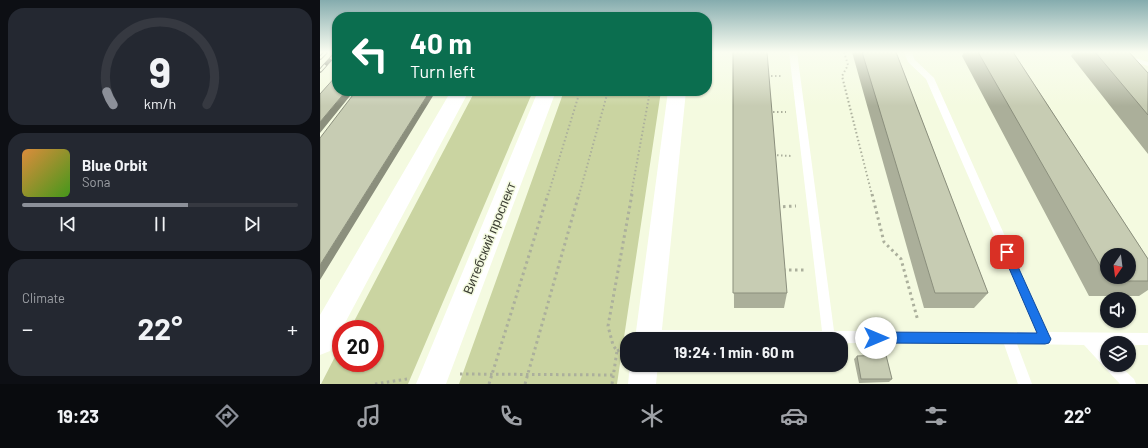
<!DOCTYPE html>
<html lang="en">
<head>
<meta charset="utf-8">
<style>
	:root { --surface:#171b24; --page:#242831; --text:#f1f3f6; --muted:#9ea1a6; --line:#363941; --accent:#8c9099 }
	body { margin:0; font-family:Barlow,sans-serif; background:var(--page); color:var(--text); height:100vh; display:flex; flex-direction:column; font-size:15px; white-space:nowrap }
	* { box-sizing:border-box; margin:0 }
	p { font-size:13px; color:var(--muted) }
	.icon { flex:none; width:22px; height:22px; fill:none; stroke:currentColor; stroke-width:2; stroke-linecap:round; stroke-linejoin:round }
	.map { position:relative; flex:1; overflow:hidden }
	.panel { display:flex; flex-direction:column; gap:8px; padding:8px; background:#0d0f14; width:320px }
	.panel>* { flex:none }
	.hud { position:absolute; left:12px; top:12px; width:380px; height:84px; border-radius:16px; box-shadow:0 1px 3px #0004; background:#0b6e4f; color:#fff; overflow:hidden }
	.needle { width:26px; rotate:194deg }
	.tools { position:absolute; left:780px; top:248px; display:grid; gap:8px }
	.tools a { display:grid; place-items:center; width:36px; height:36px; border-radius:50%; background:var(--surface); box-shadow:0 1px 3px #0004; font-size:20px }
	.speed { position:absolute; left:12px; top:320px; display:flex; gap:8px; font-size:20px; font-weight:700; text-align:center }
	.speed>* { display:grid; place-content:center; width:52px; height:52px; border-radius:50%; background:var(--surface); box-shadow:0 1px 3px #0004; line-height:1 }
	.speed .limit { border:6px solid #d22; background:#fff; color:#111 }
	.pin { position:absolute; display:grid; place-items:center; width:34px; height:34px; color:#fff; margin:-17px; border-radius:8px; box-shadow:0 2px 6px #0006 }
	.me { position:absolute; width:44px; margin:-22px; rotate:90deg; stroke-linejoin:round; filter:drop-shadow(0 0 3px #0008) }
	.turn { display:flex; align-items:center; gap:14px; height:84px; padding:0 12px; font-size:18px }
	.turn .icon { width:52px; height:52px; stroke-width:2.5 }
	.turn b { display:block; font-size:28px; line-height:34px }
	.big { font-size:30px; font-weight:700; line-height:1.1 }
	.panel .tile { flex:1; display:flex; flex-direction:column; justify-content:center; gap:6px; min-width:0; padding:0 14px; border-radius:16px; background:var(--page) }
	.panel .dial { align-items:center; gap:0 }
	.dial svg { height:104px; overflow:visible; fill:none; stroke:var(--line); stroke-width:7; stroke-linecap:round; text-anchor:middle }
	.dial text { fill:var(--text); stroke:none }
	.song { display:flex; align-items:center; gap:12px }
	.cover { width:48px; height:48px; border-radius:6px; background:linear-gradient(135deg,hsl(30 70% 55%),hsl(100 70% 35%)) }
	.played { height:4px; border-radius:2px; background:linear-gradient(90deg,var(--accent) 60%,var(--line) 60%) }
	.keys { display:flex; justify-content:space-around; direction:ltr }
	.heat { display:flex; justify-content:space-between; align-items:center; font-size:22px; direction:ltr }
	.trip { position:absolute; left:300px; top:332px; width:228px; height:40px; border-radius:16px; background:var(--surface); box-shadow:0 1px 3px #0004; font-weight:700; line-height:40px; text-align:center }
	.menu { display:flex; height:64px; justify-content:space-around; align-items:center; background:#090b0e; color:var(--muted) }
	.menu .icon { width:28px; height:28px }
	.menu .on { color:var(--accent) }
	.menu b { font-size:18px; color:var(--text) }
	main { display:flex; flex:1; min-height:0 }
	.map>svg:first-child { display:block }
</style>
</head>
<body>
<main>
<section class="panel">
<div class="tile dial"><svg viewBox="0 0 100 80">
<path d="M14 69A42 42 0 1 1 86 69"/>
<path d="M14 69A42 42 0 0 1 9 59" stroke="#8c9099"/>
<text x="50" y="56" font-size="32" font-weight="700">9</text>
<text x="50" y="72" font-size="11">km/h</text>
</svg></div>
<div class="tile">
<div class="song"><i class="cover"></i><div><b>Blue Orbit</b><p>Sona</p></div></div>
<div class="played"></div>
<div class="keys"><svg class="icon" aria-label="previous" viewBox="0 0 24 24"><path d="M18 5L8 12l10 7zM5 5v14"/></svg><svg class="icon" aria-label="pause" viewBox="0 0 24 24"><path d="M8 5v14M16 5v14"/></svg><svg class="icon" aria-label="next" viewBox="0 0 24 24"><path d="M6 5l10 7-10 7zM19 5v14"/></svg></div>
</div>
<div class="tile"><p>Climate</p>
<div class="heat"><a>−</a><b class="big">22°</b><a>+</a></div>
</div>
</section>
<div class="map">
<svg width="828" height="384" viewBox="0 0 828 384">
	<rect width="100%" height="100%" fill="#f4fae0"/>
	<path fill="#cad4a1" d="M155,91H213L88,384H1L21,345V363H55V329H30Z
		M244,91H341L297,384H139Z"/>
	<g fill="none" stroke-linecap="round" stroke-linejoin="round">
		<path stroke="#abaf9c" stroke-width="2" stroke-dasharray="1.5 2.5" stroke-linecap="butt" d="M524,52L528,65L522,76L552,195
			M447,76H462
			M449,112H466
			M453,155L472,156
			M228,195L260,91
			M259,195L288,91
			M311,195L330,91"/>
		<path stroke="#abaf9c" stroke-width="3" stroke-dasharray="2.5 3.5" stroke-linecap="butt" d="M552,194L564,242L581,259L598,321
			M457,207L476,206
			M463,270H484
			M297,351L307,346
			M140,374L294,375
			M55,384L87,379
			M169,384L228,194
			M205,384L259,194
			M292,384L297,351L293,345L288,326L312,194"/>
		<path fill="#fff" fill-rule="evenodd" d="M469,52H477L514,331L716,332L606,79L588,62L584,52H592L594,59L614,78L728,332L828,333V345H809V343H787V345H780L787,352V365H799L814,379L816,384H800L764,345L697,344L712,384H698L684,344L521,343V339H323L322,336L324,332L328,330L502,331Z
			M784,52H795L828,62V66Z"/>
		<path fill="#fff" fill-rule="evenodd" d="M348,91H366L341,339H315Z
			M310,365H338L336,384H308Z"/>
		<path fill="#fff" fill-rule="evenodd" d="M131,91H149L10,351L0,355V315Z
			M218,91H236L126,384H96Z"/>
		<defs>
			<path id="rail" d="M0,58L6,52
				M0,71L17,52"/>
		</defs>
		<use href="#rail" stroke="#626557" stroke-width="4"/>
		<use href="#rail" stroke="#f4fae0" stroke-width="2.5" stroke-dasharray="8" stroke-linecap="butt"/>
	</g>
	<path fill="#abaf9a" d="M413,52L467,293L464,308H414Z
		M532,52H576L668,293L654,308H604Z
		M644,52H693L828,259V290L819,296H769L642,56Z
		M754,52H809L828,73V154L751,56Z
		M537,356L572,379L569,382L539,383L534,359Z"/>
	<path fill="#8b8f7d" d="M26,91H34L0,133V122Z
		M110,91H116L0,280V265Z"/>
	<path fill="#c7ccb3" stroke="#8b8f7d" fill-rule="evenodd" d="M413,52H447L467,293H413Z
		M542,52H576L668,293H615Z
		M658,52H693L828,259V281H789ZM787,255H809V277H787Z
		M775,52H809L828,73V115Z
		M17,75V91H26L0,122V94Z
		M36,91H110L0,265V138Z
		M566,355L572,379H541L537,356Z"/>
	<linearGradient id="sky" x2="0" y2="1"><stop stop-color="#85acae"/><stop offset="0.49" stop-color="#fafdf1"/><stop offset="1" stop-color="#fafdf1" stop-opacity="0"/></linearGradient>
	<rect width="828" height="106" fill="url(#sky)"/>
	<path fill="#1a73e8" stroke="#114b97" d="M687,248L690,249L729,335L731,339L729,343L725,344L556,343L552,342L550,338L552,334L556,332L717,333L682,252L683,249Z"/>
	<g text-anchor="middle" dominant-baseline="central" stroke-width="3" stroke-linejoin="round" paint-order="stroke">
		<g font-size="13" fill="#3b3d33" stroke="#f4fae0">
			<text transform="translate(169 238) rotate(-68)">Витебский проспект</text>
		</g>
	</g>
</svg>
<div class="tools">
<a><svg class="needle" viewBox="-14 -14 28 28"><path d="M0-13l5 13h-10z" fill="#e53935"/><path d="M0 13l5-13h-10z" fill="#9ea1a6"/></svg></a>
<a><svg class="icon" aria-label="sound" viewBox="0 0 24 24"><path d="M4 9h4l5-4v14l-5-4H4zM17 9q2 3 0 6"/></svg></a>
<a><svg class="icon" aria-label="layers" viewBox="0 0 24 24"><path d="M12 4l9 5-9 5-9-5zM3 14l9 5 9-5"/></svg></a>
</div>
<div class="speed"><div class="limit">20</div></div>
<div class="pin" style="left:687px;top:252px;background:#d93025"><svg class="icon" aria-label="arrive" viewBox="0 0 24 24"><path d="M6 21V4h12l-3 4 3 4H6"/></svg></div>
<svg class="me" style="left:556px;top:338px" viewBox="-20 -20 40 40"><circle r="19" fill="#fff"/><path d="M0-13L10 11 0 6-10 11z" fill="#1a73e8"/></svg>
<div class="trip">19:24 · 1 min · 60 m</div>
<div class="hud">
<div class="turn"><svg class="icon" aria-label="left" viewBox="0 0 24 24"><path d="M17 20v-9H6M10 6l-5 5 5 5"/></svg><div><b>40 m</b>Turn left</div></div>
</div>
</div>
</main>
<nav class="menu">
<b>19:23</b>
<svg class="icon on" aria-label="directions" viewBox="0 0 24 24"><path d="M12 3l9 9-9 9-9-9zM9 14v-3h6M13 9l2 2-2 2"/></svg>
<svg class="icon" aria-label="music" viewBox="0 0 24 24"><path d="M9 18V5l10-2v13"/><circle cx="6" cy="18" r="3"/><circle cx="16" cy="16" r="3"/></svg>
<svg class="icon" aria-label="phone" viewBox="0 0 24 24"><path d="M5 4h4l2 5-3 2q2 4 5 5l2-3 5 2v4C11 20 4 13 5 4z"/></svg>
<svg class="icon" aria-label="climate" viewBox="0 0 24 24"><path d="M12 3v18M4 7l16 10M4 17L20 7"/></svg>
<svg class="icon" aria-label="car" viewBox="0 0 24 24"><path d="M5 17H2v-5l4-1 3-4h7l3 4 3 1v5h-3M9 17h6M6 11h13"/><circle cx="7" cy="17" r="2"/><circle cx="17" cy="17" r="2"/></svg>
<svg class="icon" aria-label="filters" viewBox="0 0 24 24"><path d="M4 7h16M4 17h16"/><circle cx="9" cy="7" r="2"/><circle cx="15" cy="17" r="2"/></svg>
<b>22°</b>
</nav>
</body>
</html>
